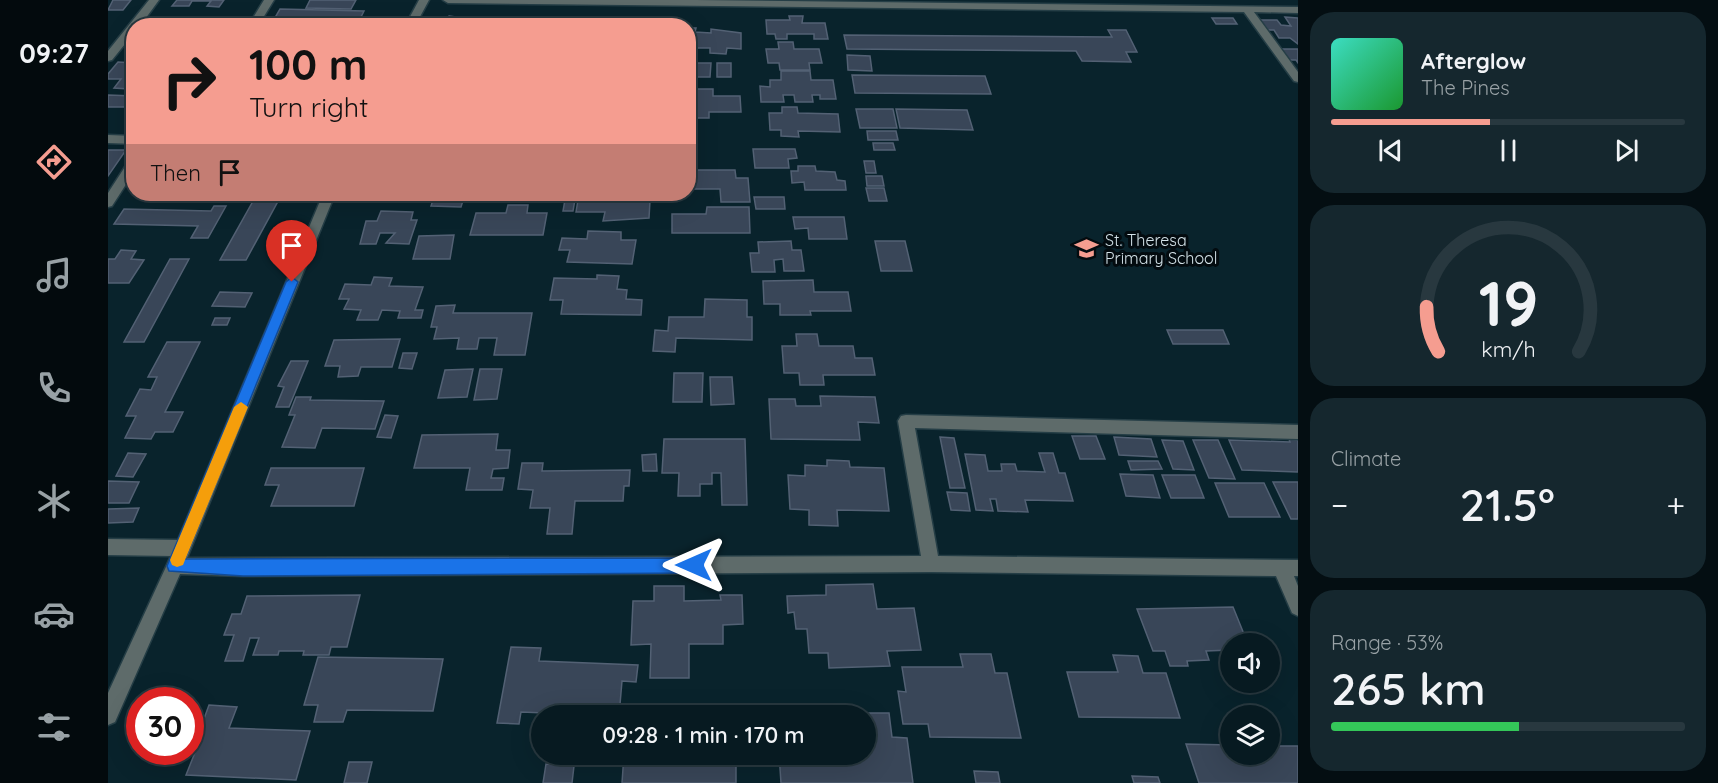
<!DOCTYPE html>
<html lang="en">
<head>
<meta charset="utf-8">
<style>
	:root { --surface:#071a21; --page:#15272e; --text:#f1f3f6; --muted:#98a1a5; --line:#28383f; --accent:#f59d90 }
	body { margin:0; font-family:Quicksand,sans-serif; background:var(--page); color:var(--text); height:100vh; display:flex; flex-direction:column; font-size:22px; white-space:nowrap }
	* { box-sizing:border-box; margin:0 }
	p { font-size:20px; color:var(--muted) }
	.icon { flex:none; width:33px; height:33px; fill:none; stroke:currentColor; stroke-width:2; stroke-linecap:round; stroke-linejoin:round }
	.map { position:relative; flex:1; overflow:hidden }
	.side { display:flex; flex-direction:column; gap:12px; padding:12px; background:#040e12; width:420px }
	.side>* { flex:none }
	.hud { position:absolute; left:18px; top:18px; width:570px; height:183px; border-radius:24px; box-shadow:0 6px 24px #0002,0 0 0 2px var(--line); background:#f59d90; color:#111; overflow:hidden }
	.fabs { position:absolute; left:1112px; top:633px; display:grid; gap:12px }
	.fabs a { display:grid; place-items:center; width:60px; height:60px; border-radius:50%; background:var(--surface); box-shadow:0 6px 24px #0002,0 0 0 2px var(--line); font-size:30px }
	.speed { position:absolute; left:18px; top:687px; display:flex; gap:12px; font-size:30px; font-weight:700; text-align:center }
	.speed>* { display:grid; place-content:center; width:78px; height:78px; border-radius:50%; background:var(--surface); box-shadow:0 6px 24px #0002,0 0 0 2px var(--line); line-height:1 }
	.speed .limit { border:9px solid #d22; background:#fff; color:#111 }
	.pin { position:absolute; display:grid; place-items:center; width:51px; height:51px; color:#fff; margin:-62px -26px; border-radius:50% 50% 50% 0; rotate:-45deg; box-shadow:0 0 6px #0007 }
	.pin .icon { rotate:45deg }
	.me { position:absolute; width:66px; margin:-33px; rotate:270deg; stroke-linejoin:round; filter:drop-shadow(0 0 4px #0008) }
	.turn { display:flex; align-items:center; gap:21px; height:126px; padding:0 24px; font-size:27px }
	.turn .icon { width:78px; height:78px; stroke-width:2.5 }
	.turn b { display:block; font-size:42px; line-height:51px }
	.then { display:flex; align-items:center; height:57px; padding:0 24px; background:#0003; gap:12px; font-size:22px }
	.big { font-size:45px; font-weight:600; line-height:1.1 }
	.side .widget { flex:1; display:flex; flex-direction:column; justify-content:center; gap:9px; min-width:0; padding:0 21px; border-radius:24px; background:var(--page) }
	.side .dial { align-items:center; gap:0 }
	.dial svg { height:156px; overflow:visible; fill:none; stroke:var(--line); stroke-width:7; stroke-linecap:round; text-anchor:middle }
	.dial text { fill:var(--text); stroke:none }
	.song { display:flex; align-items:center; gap:18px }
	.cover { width:72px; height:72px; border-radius:9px; background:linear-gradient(135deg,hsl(170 70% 55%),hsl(130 70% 35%)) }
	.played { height:6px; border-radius:3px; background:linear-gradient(90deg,var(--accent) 45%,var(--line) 45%) }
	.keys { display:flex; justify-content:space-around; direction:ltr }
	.heat { display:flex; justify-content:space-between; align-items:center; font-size:33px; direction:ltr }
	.charge { height:9px; border-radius:4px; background:linear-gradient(90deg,#34c759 53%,var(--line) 0) }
	.trip { position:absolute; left:423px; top:705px; width:345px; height:60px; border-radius:30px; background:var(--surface); box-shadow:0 6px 24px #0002,0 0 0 2px var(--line); font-weight:600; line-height:60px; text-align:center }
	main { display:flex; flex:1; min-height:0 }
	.dock { display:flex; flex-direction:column; width:108px; justify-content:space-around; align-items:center; background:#030a0d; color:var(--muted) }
	.dock .icon { width:42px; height:42px }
	.dock .selected { color:var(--accent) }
	.dock b { font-size:27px; color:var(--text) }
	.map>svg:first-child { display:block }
</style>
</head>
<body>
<main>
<nav class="dock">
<b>09:27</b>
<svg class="icon selected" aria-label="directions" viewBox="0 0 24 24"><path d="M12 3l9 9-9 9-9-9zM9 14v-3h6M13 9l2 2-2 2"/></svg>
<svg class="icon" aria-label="music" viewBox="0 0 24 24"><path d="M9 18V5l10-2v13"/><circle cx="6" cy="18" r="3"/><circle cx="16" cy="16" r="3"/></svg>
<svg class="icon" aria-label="phone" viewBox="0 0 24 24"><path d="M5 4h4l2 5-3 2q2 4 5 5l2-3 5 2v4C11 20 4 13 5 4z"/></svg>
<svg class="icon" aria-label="climate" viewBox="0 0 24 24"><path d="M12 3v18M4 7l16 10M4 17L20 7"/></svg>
<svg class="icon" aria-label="car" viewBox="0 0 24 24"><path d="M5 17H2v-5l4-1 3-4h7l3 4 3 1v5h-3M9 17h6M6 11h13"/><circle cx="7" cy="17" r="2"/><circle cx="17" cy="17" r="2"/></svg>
<svg class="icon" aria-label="filters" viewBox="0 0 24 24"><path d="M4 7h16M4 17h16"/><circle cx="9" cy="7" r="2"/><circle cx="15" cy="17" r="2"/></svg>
</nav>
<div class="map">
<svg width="1190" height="783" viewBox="0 0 1190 783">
	<rect width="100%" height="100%" fill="#09232c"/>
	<path fill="#394658" stroke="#536174" stroke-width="1.5" d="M5,0H23L15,10H0Z
		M69,0H116L111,7L99,6L103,1H84L81,6H64Z
		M202,0H248L243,9L198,8Z
		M172,9L256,11L250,23L165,21Z
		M341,16L348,17H399L397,26H345L337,24Z
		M681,16H695L694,23H717L720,39H706V34H679V39H668L667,34H659L658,20H682Z
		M520,17H556V25L519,24Z
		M1177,17L1190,18V44L1182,38H1171L1166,30H1160L1152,20H1169L1173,25L1183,26Z
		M1104,18H1125L1129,24H1108Z
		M53,19H67L62,25H84L88,20H100L96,26H48Z
		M580,28H588L587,32L603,33V29L633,33V49L619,48L618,54L602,53V48H580Z
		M1000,30H1018L1029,52H1018L1023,62L974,61L968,51L739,49L736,35L1004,37Z
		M670,42H685L686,49H711L714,63H701L702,70H672L671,63H660L658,49H671Z
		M1170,49H1190V63L1188,60H1178Z
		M739,55L762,56L764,71L740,70Z
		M10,62L26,63V84L21,89L6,88L13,79H0V74Z
		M584,63H603L602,77H583Z
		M609,63H623V77H609Z
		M673,71H702L703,80H725L728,99H712V95H704L705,102H687L686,95H675L676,102H653L652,86L662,87V80H673Z
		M744,75L877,76L883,94L747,93Z
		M580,89H605V96H632L633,112H601V118H584V112H580Z
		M0,95L26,96V107H0Z
		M674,107H689L690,113L730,114L732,132L690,131L691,137L673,136V130H662L661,113H674Z
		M748,109H785L789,128H752Z
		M788,109L859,110L865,130L792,128Z
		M759,131H788L790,140H760Z
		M765,143H785L787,150H766Z
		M645,149H687L689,158L680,159L681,168H647Z
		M0,150H18L0,176Z
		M756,161H766L768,173H758Z
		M690,166H707L708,171L727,172L729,180L737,181L738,190H697L696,182L684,183L683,171H690Z
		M580,170H627L628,178H640L642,202H613L612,189H580Z
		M758,176H774L776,186H759Z
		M758,188H776L779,201H761Z
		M149,194H174L138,260H112Z
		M327,194H357L353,207L323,206Z
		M403,194H423L422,198H402Z
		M458,194H468L465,211H455Z
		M471,194H537V201H542L541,218L495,221L497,212H468Z
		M646,197H676L677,209H648Z
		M400,205H420L419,213H439L435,235H362L368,213H398Z
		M106,206H118L100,238H83L90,226L6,224L16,209L103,211Z
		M599,207H641L642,233H564V214H598Z
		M273,211L305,212L303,220H309L301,244L278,243L287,233H272L268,244H252L258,221H269Z
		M685,217H736L739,239H701L700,228L687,229Z
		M480,231L513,232V240H528L524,264L459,262L462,250H451L454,238L479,239Z
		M346,235L342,259H305L311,236Z
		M683,241L684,250H693L696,271H676L675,259L666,260L667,272H644L642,253H651L650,242Z
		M767,241H797L804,271H773Z
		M13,250L28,251L23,259L36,260L21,283H0V259H7Z
		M62,259H81L36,342H16Z
		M489,275L511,276L509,289L519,290L518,299L534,300L533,315L453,314L455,300H442L446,278L489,279Z
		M266,277L284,278L281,286L315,287L307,310H315L313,318H290L292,311L274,310L270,320H249L253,310L236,309L241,299H231L237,284L263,285Z
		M705,280L706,292H740L743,311H702L703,315H672V304H656L655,281Z
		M112,292L144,293L137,307L104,306Z
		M597,299L639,300V317H644V340L568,338L567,352L545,351L547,330L560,331L561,317H596Z
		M347,305L345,313H424L417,355H386L389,338H371L369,349H349L351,338L326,339L329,327H323L328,306Z
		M107,318H122L119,325H104Z
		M1059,330H1115L1121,344H1065Z
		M688,334H709L711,346H745L747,358H764L767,375H715L716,385H692L691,373H676L674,346H689Z
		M292,339L284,367H253L250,376L230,377L232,366H217L226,340Z
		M59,342H92L57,412H75L65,432H47L43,439L17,438L28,416H18L32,389L43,390L49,377H40Z
		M295,353H309L304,369L291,368Z
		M183,361H200L181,407H168L176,387L170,386Z
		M365,369L359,397L330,398L337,370Z
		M372,369H394L389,399L366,400Z
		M566,373H595L594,402H565Z
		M602,377H624L626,404L603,405Z
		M712,396L767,397L771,423L750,422L752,440L663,439L661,399H687L688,406H713Z
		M188,397H203L202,400L276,401L267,429L214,428L207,448L174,447L187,415H181Z
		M277,415L290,416L283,438L269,437Z
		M390,434L388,450H402L400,468L385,469L383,478H396L394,490H358L362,468H306L314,435Z
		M964,436H988L997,459H972Z
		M832,437L846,438L857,488H842Z
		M1006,437L1043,439L1049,457L1011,455Z
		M556,439H637L639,505H614L613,473H604V484H592V496H570L571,473H554Z
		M1181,439L1190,440V472L1134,470L1121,440L1182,442Z
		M1054,440L1075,441L1086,470L1065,469Z
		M1085,440H1110L1127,479L1101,478Z
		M20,453L38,454L25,477L8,476Z
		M931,453H945L951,473H957L965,501L917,500L920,512L890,511L888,499H882L885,511L868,510L857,454L877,455L880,471H894L893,464H907L909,471L937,472Z
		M548,454L549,471H535L534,455Z
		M719,460L741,461L742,467L776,468L781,511L729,510L730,526L701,525V510L682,509L680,475L697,476V465L719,466Z
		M1020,461H1050L1054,469L1023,470Z
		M414,463H435L434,471L522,470L521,486H516L515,501H467L464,534H439L442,508H422L425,490L410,489Z
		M163,468H256L246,506H163L171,485H157Z
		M1012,474L1045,475L1052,498L1018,496Z
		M1054,475H1087L1096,498H1063Z
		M0,481L31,482L21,503H0Z
		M1165,482H1190V519H1183Z
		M1107,483H1156L1172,517H1121Z
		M839,492L859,493L862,511L843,510Z
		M31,508L25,522L0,523V509Z
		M765,584L769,609L806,608L813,650L779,651L782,666L721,668L720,653H701L699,629H688L686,612L680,613L679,596L718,595V585Z
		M546,586H576V601L613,600L612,595H634L635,624L615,625V644H581V678H542L543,644L523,645L525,601H546Z
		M252,595L239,647H223L221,655H195L196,651H171L170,655H145L151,638H142L135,661H117L126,635H116L124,614H133L139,596Z
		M1125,607L1140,644H1122V650L1098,651L1101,660L1079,661L1080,666H1062L1057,651H1045L1029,609Z
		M403,647L433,648L431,661L530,665L528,682L514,681L511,716L413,712L411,724L389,723Z
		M852,654H883L887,673H899L913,738L822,737L820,724H795L790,691L798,692L794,667H855Z
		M1005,655L1030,656L1035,673H1058L1072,718L971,717L959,672H1010Z
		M210,657L335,659L325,711L239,710L235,722H206L210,705H196Z
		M101,705L129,707L121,728L202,731L188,780L78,775L88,750H82V726L93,727Z
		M747,713H781L784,737L799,738L805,783H673L671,754H758V716Z
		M1078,744L1122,745V754H1161V746H1190V783H1091Z
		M516,754H628V783H514Z
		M241,762H264L259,783H236Z
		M438,764L466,766L464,783H435Z
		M866,771L890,772L892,783H868Z
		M1024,776L1050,777L1052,783H1026Z"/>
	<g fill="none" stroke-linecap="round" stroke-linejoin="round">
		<defs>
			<path id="minor" d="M41,0H51L32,26H26V33L4,60L0,61V51Z
				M156,0H166L150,26H140Z
				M311,0H321L307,26H297Z
				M335,0H587L1190,7V13L1146,12L1190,72V82L1186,81L1136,12L340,3Z
				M0,135L26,136V144L0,143Z
				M26,158V172L4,206L0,207V193L22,159Z
				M215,194H227L79,558L813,556L790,421L793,416L798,415L1190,425V439L807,428L830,556L1190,560V576H1186L1190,586V616L1184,613L1168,576L823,572L135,576L72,574L7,722L0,725V693L63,556L0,555V539L70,540Z"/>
		</defs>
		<use href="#minor" stroke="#253e46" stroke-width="3"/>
		<use href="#minor" fill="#5e6b6a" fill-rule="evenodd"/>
	</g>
	<path fill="#1a73e8" stroke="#114b97" stroke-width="1.5" d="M184,277L190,282L77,559L586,558L591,560L594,565L591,571L586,573L135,576L61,571L59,566L178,282Z"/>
	<path fill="#f59e0b" d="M133,402L140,407L77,560L75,565L69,567L64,565L62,560L126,407Z"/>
	<defs>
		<symbol id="school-bare" viewBox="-9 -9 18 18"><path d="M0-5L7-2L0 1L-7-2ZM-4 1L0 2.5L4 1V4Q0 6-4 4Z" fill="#f59d90" stroke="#030b0f" stroke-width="2.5" paint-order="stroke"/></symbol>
	</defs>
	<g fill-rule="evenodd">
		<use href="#school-bare" x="962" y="232" width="33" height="33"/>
	</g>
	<g text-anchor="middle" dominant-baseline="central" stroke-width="6" stroke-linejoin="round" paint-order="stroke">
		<g font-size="16" fill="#d3e2e8" stroke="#030b0f" text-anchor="start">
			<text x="997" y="240">St. Theresa<tspan x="997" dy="18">Primary School</tspan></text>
		</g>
	</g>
</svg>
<div class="fabs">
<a><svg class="icon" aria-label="sound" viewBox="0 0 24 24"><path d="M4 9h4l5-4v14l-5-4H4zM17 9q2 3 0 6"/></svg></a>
<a><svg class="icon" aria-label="layers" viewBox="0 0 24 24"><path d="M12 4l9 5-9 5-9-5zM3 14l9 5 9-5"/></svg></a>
</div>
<div class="speed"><div class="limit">30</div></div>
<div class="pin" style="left:184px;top:282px;background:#d93025"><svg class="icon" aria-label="arrive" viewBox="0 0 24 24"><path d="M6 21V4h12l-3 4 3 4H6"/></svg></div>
<svg class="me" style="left:586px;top:565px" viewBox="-20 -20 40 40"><path d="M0-17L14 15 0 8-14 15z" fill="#1a73e8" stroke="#fff" stroke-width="4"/></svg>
<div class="trip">09:28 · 1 min · 170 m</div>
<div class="hud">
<div class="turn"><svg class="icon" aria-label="right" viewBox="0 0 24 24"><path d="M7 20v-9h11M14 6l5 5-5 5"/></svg><div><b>100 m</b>Turn right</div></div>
<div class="then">Then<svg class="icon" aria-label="arrive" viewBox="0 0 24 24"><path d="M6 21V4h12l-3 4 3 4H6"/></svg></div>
</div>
</div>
<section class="side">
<div class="widget">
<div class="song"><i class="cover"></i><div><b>Afterglow</b><p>The Pines</p></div></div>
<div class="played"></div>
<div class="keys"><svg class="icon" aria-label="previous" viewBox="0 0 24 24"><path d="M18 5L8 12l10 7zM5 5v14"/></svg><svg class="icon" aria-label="pause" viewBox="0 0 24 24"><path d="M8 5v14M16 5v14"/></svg><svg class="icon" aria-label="next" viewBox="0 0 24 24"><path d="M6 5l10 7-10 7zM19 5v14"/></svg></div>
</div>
<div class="widget dial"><svg viewBox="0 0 100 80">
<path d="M14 69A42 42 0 1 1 86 69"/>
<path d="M14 69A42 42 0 0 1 8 46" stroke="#f59d90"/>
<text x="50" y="56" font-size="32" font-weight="700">19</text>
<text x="50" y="72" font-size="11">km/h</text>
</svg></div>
<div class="widget"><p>Climate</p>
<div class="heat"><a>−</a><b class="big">21.5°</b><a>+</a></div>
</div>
<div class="widget"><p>Range · 53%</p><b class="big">265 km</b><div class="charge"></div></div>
</section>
</main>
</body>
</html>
